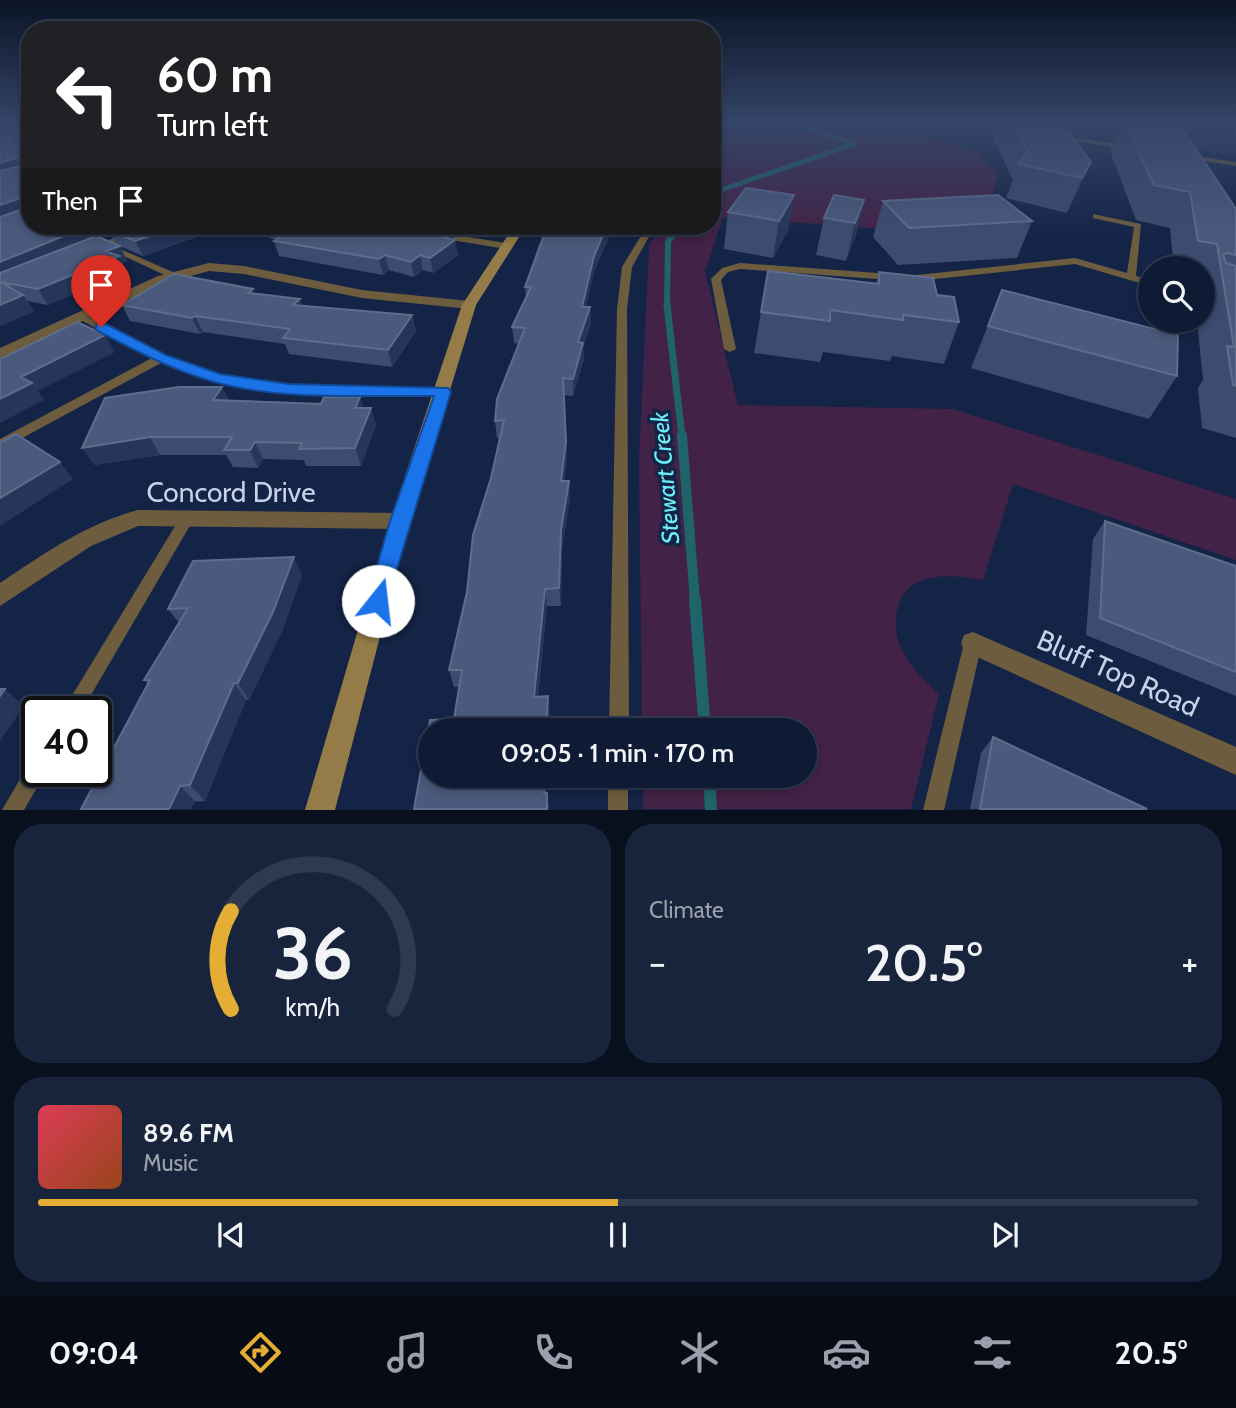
<!DOCTYPE html>
<html lang="en">
<head>
<meta charset="utf-8">
<style>
	:root { --surface:#0f1b34; --page:#18243c; --text:#f1f3f6; --muted:#9ba1ac; --line:#2f394f; --accent:#e4ae35 }
	body { margin:0; font-family:Cabin,sans-serif; background:var(--page); color:var(--text); height:100vh; display:flex; flex-direction:column; font-size:26px; white-space:nowrap }
	* { box-sizing:border-box; margin:0 }
	p { font-size:23px; color:var(--muted) }
	.icon { flex:none; width:38px; height:38px; fill:none; stroke:currentColor; stroke-width:2; stroke-linecap:round; stroke-linejoin:round }
	.map { position:relative; height:810px; overflow:hidden }
	.details { display:flex; flex-direction:column; gap:14px; padding:14px; background:#080f1d; flex:1 }
	.details>* { flex:none }
	.top-card { position:absolute; left:21px; top:21px; width:700px; height:214px; border-radius:28px; box-shadow:0 4px 10px #0003,0 0 0 2px var(--line); background:#202124; color:#fff; overflow:hidden }
	.controls { position:absolute; left:1138px; top:256px; display:grid; gap:14px }
	.controls a { display:grid; place-items:center; width:77px; height:77px; border-radius:50%; background:var(--surface); box-shadow:0 4px 10px #0003,0 0 0 2px var(--line); font-size:35px }
	.speed { position:absolute; left:21px; top:696px; display:flex; gap:14px; font-size:35px; font-weight:700; text-align:center }
	.speed>* { display:grid; place-content:center; width:91px; height:91px; border-radius:50%; background:var(--surface); box-shadow:0 4px 10px #0003,0 0 0 2px var(--line); line-height:1 }
	.speed .limit { border:4px solid #111; border-radius:10px; background:#fff; color:#111 }
	.pin { position:absolute; display:grid; place-items:center; width:60px; height:60px; color:#fff; margin:-72px -30px; border-radius:50% 50% 50% 0; rotate:-45deg; box-shadow:0 0 7px #0007 }
	.pin .icon { rotate:45deg }
	.me { position:absolute; width:77px; margin:-38px; rotate:16deg; stroke-linejoin:round; filter:drop-shadow(0 0 5px #0008) }
	.turn { display:flex; align-items:center; gap:24px; height:147px; padding:0 21px; font-size:32px }
	.turn .icon { width:91px; height:91px; stroke-width:2.5 }
	.turn b { display:block; font-size:49px; line-height:60px }
	.then { display:flex; align-items:center; height:66px; padding:0 21px; background:#0003; gap:14px; font-size:26px }
	.big { font-size:52px; font-weight:600; line-height:1.1 }
	.details .widget { flex:1; display:flex; flex-direction:column; justify-content:center; gap:10px; min-width:0; padding:0 24px; border-radius:28px; background:var(--page) }
	.details .dial { align-items:center; gap:0 }
	.dial svg { height:182px; overflow:visible; fill:none; stroke:var(--line); stroke-width:7; stroke-linecap:round; text-anchor:middle }
	.dial text { fill:var(--text); stroke:none }
	.song { display:flex; align-items:center; gap:21px }
	.cover { width:84px; height:84px; border-radius:10px; background:linear-gradient(135deg,hsl(350 70% 55%),hsl(20 70% 35%)) }
	.played { height:7px; border-radius:4px; background:linear-gradient(90deg,var(--accent) 50%,var(--line) 50%) }
	.keys { display:flex; justify-content:space-around; direction:ltr }
	.heat { display:flex; justify-content:space-between; align-items:center; font-size:38px; direction:ltr }
	.details .tiles { flex:1; display:grid; gap:14px; grid-template-columns:1fr 1fr }
	.widget:last-child { grid-column:span 2 }
	.trip { position:absolute; left:418px; top:718px; width:399px; height:70px; border-radius:35px; background:var(--surface); box-shadow:0 4px 10px #0003,0 0 0 2px var(--line); font-weight:600; line-height:70px; text-align:center }
	.dock { display:flex; height:112px; justify-content:space-around; align-items:center; background:#060b15; color:var(--muted) }
	.dock .icon { width:49px; height:49px }
	.dock .on { color:var(--accent) }
	.dock b { font-size:32px; color:var(--text) }
	.map>svg:first-child { display:block }
</style>
</head>
<body>
<div class="map">
<svg width="1236" height="810" viewBox="0 0 1236 810">
	<rect width="100%" height="100%" fill="#142446"/>
	<path fill="#1b2d54" d="M1098,123H1236V155L1097,134Z"/>
	<path fill="#422246" d="M712,123H822L938,140L979,153L998,175L988,210L949,226L870,228L723,217L705,272L738,405L953,409L1236,499V560L1013,484L983,580C951,574 905,570 897,611C894,623 896,637 901,648C910,667 924,680 939,694L911,809H643V775H805V730H642L639,462L649,245L663,226H712Z"/>
	<g fill="none" stroke-linecap="round" stroke-linejoin="round">
		<path stroke="#1f646a" stroke-width="4.5" d="M712,193L854,144L792,123"/>
		<path stroke="#1f646a" stroke-width="6" d="M667,307L668,242L678,226"/>
		<path stroke="#1f646a" stroke-width="7" d="M667,305L682,437"/>
		<path stroke="#1f646a" stroke-width="10" d="M682,435L695,601"/>
		<path stroke="#1f646a" stroke-width="12" d="M695,600L705,730
			M709,775L711,810"/>
		<path fill="#6d5d3e" fill-rule="evenodd" d="M971,123H985L1011,129L1008,131Z
			M1060,135L1129,146L1132,148L1129,150L1058,138V136Z
			M1188,155L1236,162V166L1186,158V156Z
			M1093,214L1141,224L1136,276L1150,280V286L1075,264L917,281L912,278L917,275L1075,258L1127,273L1134,227L1093,218Z
			M136,226H146L111,245L175,273V277H169L100,245Z
			M647,226H655L632,267L627,309L629,730H609L617,309L622,267Z
			M437,232L506,243L510,246L506,249L434,237V233Z
			M740,263L891,274L896,277L891,280L740,269L728,272L721,280L736,349L730,352L724,349L711,279L722,268Z
			M81,313L177,362L219,376L249,382L314,388H443L449,392L443,396C348,396 249,404 161,363L0,450V439L152,358L77,318L76,316Z
			M188,511L193,513L195,517L81,712H62L183,513Z
			M973,635L979,637L982,643L944,810H923L964,643L967,637Z
			M37,759V772H46L24,810H2L30,762Z
			M608,775H628V810H608Z"/>
		<path fill="#6d5d3e" fill-rule="evenodd" d="M209,263L244,266L362,290L469,301L476,305L469,309L362,298L244,274L209,271L168,282L0,359V348L158,276Z
			M138,510L400,513L407,515L410,521L407,527L400,529L138,526L91,546L0,606V583C45,553 86,524 138,510Z
			M973,632L1236,747V775L964,651L961,643L964,635Z"/>
		<path fill="#957b48" fill-rule="evenodd" d="M514,226H526L476,305L410,521L335,810H305L390,521L462,305Z"/>
	</g>
	<path fill="#3b4c6f" d="M0,123H30V226H227L143,256L117,245L111,234L101,238L120,246L127,261L122,263L127,271L48,305L27,301L34,311L0,326Z
		M994,123H1063L1091,162L1067,213L1006,198L1013,180L991,133Z
		M1122,123H1145L1236,209V438L1202,428L1198,388L1203,380L1197,320H1202V268H1174L1170,228L1136,220L1110,151Z
		M1231,123H1236V138Z
		M794,195L788,231L773,258L724,249L728,212Z
		M864,200L856,235L846,261L816,255L824,218Z
		M883,201L1032,221L1017,258L898,265L873,237Z
		M264,226H476L466,234L453,233L458,255L433,273L423,270L414,277L389,270L383,275L279,256L274,241L275,240L268,237Z
		M614,226L594,271L586,307H590L591,324L583,347L584,359L573,396L564,395L567,460L564,481H569L570,499L562,548L561,606H547L538,697L550,713L547,793L549,809H414L454,719L459,687H454L449,670L500,438H497L495,421L519,344L514,343L512,327L526,298L525,287Z
		M879,272L937,295L959,322L944,364L892,356L890,361L823,352L820,362L754,353L761,312L876,283Z
		M1002,290L1177,376L1149,419L971,368Z
		M255,293L302,306L412,315L416,331L392,367L289,354L285,344L203,332L200,334L130,321L122,305Z
		M222,387L229,401L321,404L360,397L363,408H371L376,425L361,466H306L304,460L263,459L258,468L233,467L226,455H160L94,465Z
		M1105,521L1236,566V696L1086,635L1093,539Z
		M302,575L283,629L249,700H246L205,801L81,809L148,684L144,680L179,623L168,609Z
		M993,737L1147,809H970L981,753Z"/>
	<path fill="#253659" d="M25,123L30,131L0,142V128Z
		M22,156L29,169L0,178V163Z
		M1091,162L1076,195L1067,213L1082,178Z
		M794,195L788,231L773,258L779,221Z
		M21,198L29,212L0,222V205Z
		M864,200L856,235L846,261L855,223Z
		M88,226H130L109,230L111,234L0,281V262Z
		M180,226H227L143,256L135,241Z
		M464,226H476L466,234Z
		M607,226H614L594,271L583,323L582,307L594,256Z
		M452,229L454,241L455,240L458,255L433,273L430,258L443,237Z
		M120,246L127,261L122,263L127,271L48,305L38,289L106,251Z
		M385,255L389,270L383,275L379,259Z
		M420,255L423,270L414,277L411,262Z
		M23,295L34,311L0,326V305Z
		M300,299L305,315L293,305Z
		M590,307L591,324L583,347L584,359L573,396V379L578,342Z
		M412,315L416,331L392,367L388,350Z
		M195,316L203,332L200,334L192,318Z
		M105,335L115,352L38,391L44,400L0,423V399L21,377Z
		M222,387L230,404L213,400Z
		M564,395L567,460L562,499L561,481Z
		M360,397L365,414L355,408Z
		M371,408L376,425L361,466L355,448Z
		M150,437L160,455L94,465L82,448Z
		M255,442L263,459L258,468L250,450Z
		M60,462L73,479L0,526V498Z
		M569,481L570,499L562,548L561,606L559,588L561,530Z
		M294,557L302,575L283,629L249,700L238,683Z
		M545,589L547,606L536,713L534,697Z
		M234,683L246,700L205,801L190,785Z
		M5,689L24,706L0,741V696Z
		M548,696L550,713L549,730H546Z
		M544,775H548L546,808L544,793Z
		M180,786L195,801L191,809H169Z"/>
	<path fill="#4a5a7c" stroke="#5d6d8d" stroke-width="2" d="M0,123H24L0,128Z
		M25,123H30V226H88L0,262V217L23,209L25,200L21,198L0,205V171L23,165L25,158L22,156L0,163V139L24,133Z
		M1012,123H1063L1091,162L1082,178L1019,164L1028,152Z
		M1125,123H1145L1182,128L1236,209V255L1227,253L1223,255L1226,263L1236,266V386L1233,385L1227,346L1234,347L1217,244L1198,241L1190,192L1154,185Z
		M746,188L794,195L779,221L728,212Z
		M834,195L864,200L855,223L824,218Z
		M998,195L1032,221L909,228L883,201Z
		M117,226H180L135,241L109,230Z
		M272,226H429L452,229L443,237L455,240L430,258L420,255L411,262L385,255L379,259L274,241L288,231Z
		M550,226H607L594,256L582,307H590L578,342L583,343L573,379L563,378L566,442L561,481H569L561,530L559,588L545,589L534,697L548,696L546,730H430V775H544V793H547V809H414L430,720L454,719L462,670H449L467,592L473,535L491,478L504,420L495,421L497,399L525,328L512,327L531,287H525L545,232Z
		M96,236L120,246L106,251L119,256L38,289L1,282L23,295L0,305V273Z
		M768,271L879,284V272L933,278L937,295L954,297L959,322L903,315V320L830,310V321L761,312Z
		M174,274L253,289L249,293L300,299L293,305L412,315L388,350L283,338L290,329L195,316L192,318L122,305Z
		M1002,290L1178,335L1177,376L988,326Z
		M77,322L105,335L21,377L32,383L0,399V359Z
		M179,387H222L213,400L321,404L324,397H360L355,408H371L355,448L299,449L302,443L255,442L250,450H224L232,437H150L82,448L105,398Z
		M16,434L60,462L0,498V443Z
		M1105,521L1236,566V672L1100,618Z
		M294,557L273,612L238,683H234L190,785L180,786L169,809H81L150,680H144L188,608L168,609L193,561Z
		M0,689H5L0,696Z
		M993,737L1147,809H980Z"/>
	<linearGradient id="sky" x2="0" y2="1"><stop stop-color="#0b1426"/><stop offset="0.52" stop-color="#344568"/><stop offset="1" stop-color="#344568" stop-opacity="0"/></linearGradient>
	<rect width="1236" height="236" fill="url(#sky)"/>
	<path fill="#1a73e8" stroke="#114b97" stroke-width="2" d="M96,324H106L166,355L220,374L289,384L448,388L451,392L385,608L378,610L370,608L367,601L390,521L434,396C362,395 284,401 214,382C172,370 134,350 96,330Z"/>
	<g text-anchor="middle" dominant-baseline="central" stroke-width="7" stroke-linejoin="round" paint-order="stroke">
		<g font-size="24" font-style="italic" fill="#6feffa" stroke="#142446">
			<text transform="translate(665 478) rotate(-95)">Stewart Creek</text>
		</g>
		<g font-size="28" fill="#c7d2e8" stroke="#142446">
			<text x="231" y="492">Concord Drive</text>
			<text transform="translate(1118 673) rotate(24)">Bluff Top Road</text>
		</g>
	</g>
</svg>
<div class="controls">
<a><svg class="icon" aria-label="search" viewBox="0 0 24 24"><circle cx="10" cy="10" r="6"/><path d="M15 15l6 6"/></svg></a>
</div>
<div class="speed"><div class="limit">40</div></div>
<div class="pin" style="left:101px;top:327px;background:#d93025"><svg class="icon" aria-label="arrive" viewBox="0 0 24 24"><path d="M6 21V4h12l-3 4 3 4H6"/></svg></div>
<svg class="me" style="left:378px;top:601px" viewBox="-20 -20 40 40"><circle r="19" fill="#fff"/><path d="M0-13L10 11 0 6-10 11z" fill="#1a73e8"/></svg>
<div class="trip">09:05 · 1 min · 170 m</div>
<div class="top-card">
<div class="turn"><svg class="icon" aria-label="left" viewBox="0 0 24 24"><path d="M17 20v-9H6M10 6l-5 5 5 5"/></svg><div><b>60 m</b>Turn left</div></div>
<div class="then">Then<svg class="icon" aria-label="arrive" viewBox="0 0 24 24"><path d="M6 21V4h12l-3 4 3 4H6"/></svg></div>
</div>
</div>
<section class="details">
<div class="tiles">
<div class="widget dial"><svg viewBox="0 0 100 80">
<path d="M14 69A42 42 0 1 1 86 69"/>
<path d="M14 69A42 42 0 0 1 14 26" stroke="#e4ae35"/>
<text x="50" y="56" font-size="32" font-weight="700">36</text>
<text x="50" y="72" font-size="11">km/h</text>
</svg></div>
<div class="widget"><p>Climate</p>
<div class="heat"><a>−</a><b class="big">20.5°</b><a>+</a></div>
</div>
<div class="widget">
<div class="song"><i class="cover"></i><div><b>89.6 FM</b><p>Music</p></div></div>
<div class="played"></div>
<div class="keys"><svg class="icon" aria-label="previous" viewBox="0 0 24 24"><path d="M18 5L8 12l10 7zM5 5v14"/></svg><svg class="icon" aria-label="pause" viewBox="0 0 24 24"><path d="M8 5v14M16 5v14"/></svg><svg class="icon" aria-label="next" viewBox="0 0 24 24"><path d="M6 5l10 7-10 7zM19 5v14"/></svg></div>
</div>
</div>
</section>
<nav class="dock">
<b>09:04</b>
<svg class="icon on" aria-label="directions" viewBox="0 0 24 24"><path d="M12 3l9 9-9 9-9-9zM9 14v-3h6M13 9l2 2-2 2"/></svg>
<svg class="icon" aria-label="music" viewBox="0 0 24 24"><path d="M9 18V5l10-2v13"/><circle cx="6" cy="18" r="3"/><circle cx="16" cy="16" r="3"/></svg>
<svg class="icon" aria-label="phone" viewBox="0 0 24 24"><path d="M5 4h4l2 5-3 2q2 4 5 5l2-3 5 2v4C11 20 4 13 5 4z"/></svg>
<svg class="icon" aria-label="climate" viewBox="0 0 24 24"><path d="M12 3v18M4 7l16 10M4 17L20 7"/></svg>
<svg class="icon" aria-label="car" viewBox="0 0 24 24"><path d="M5 17H2v-5l4-1 3-4h7l3 4 3 1v5h-3M9 17h6M6 11h13"/><circle cx="7" cy="17" r="2"/><circle cx="17" cy="17" r="2"/></svg>
<svg class="icon" aria-label="filters" viewBox="0 0 24 24"><path d="M4 7h16M4 17h16"/><circle cx="9" cy="7" r="2"/><circle cx="15" cy="17" r="2"/></svg>
<b>20.5°</b>
</nav>
</body>
</html>
